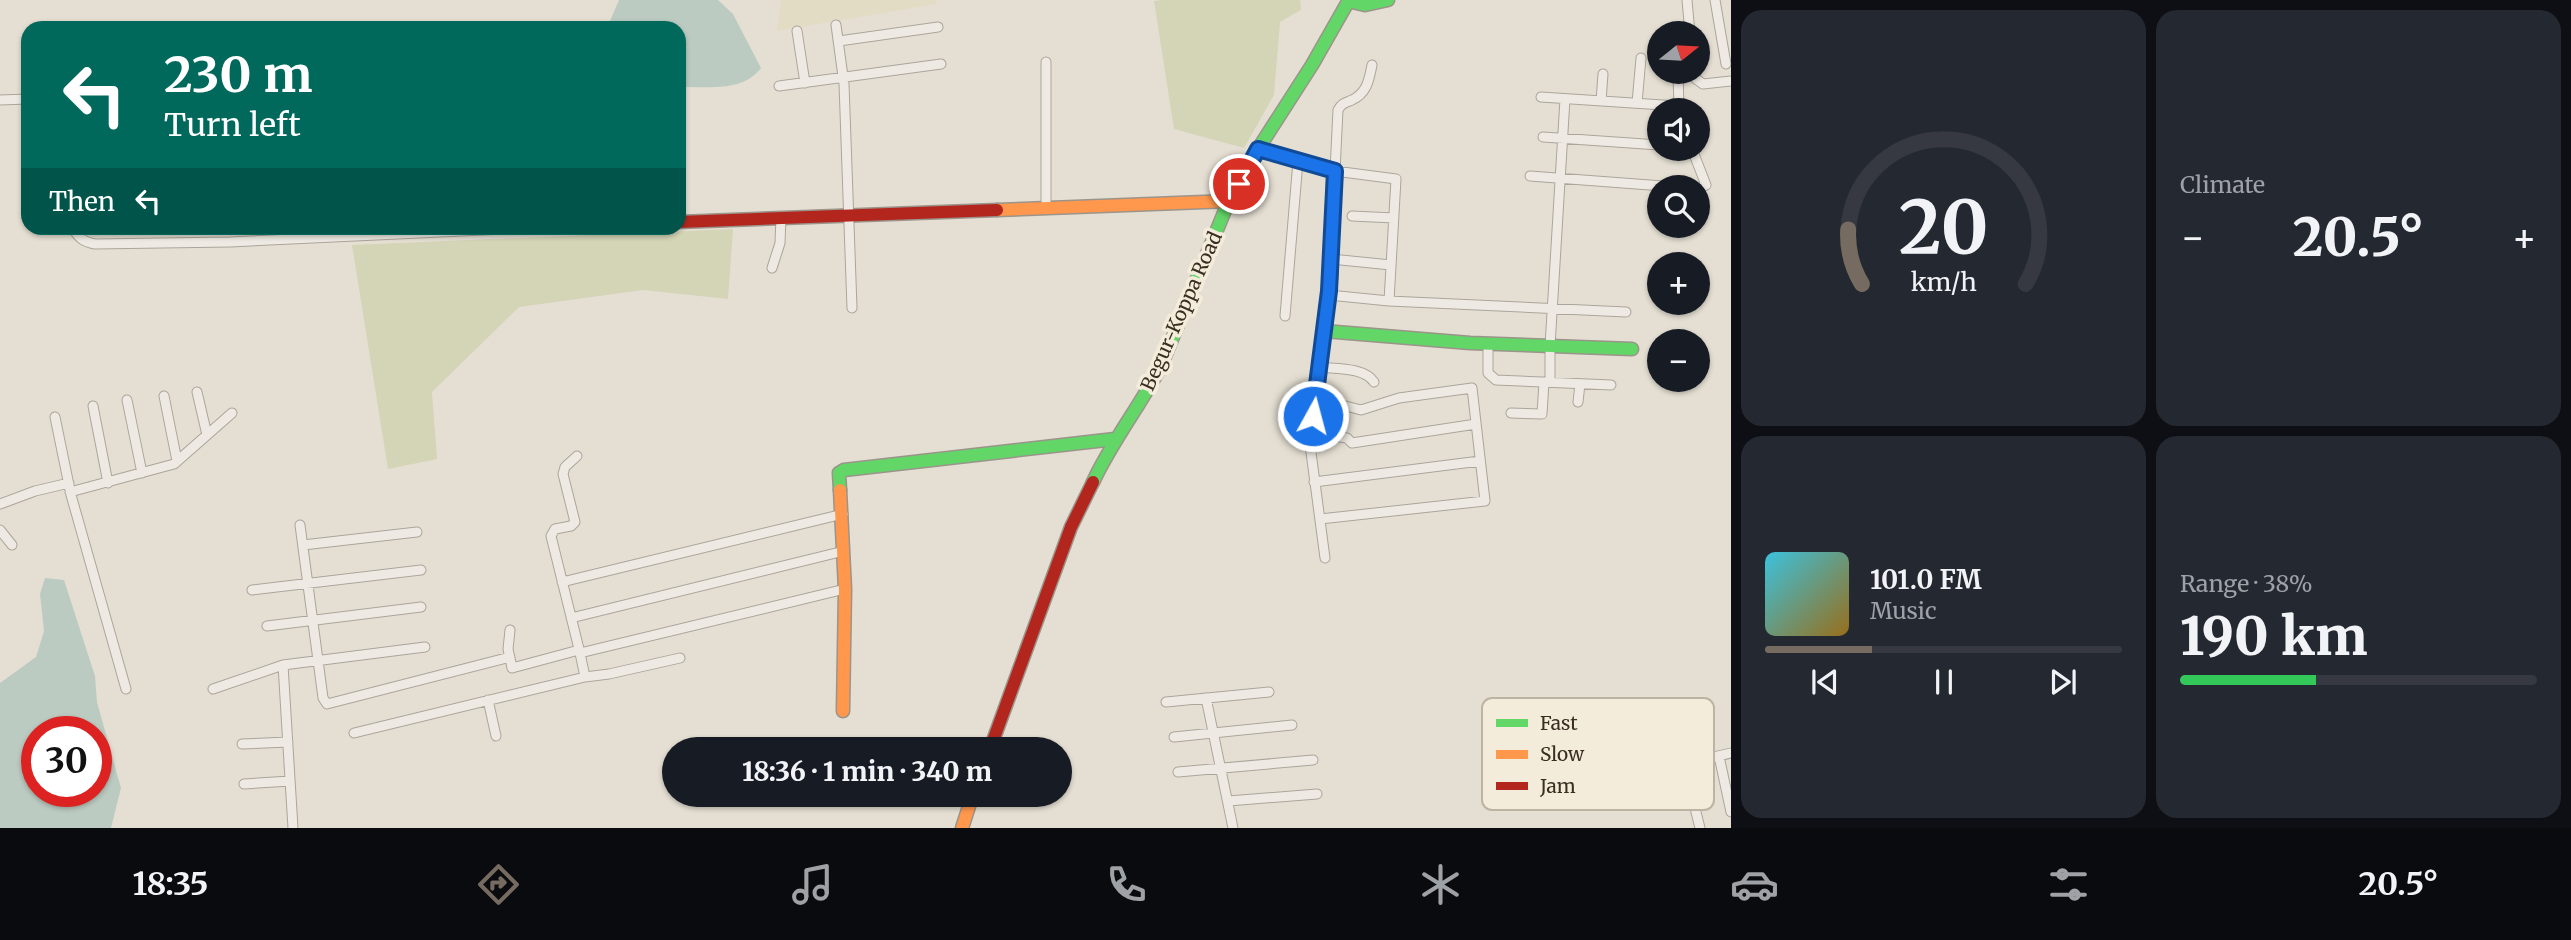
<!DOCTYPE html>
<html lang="en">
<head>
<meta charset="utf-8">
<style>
	:root { --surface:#171b24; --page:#242831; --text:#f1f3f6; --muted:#9ea1a6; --line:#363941; --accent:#766b60 }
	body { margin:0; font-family:Merriweather,serif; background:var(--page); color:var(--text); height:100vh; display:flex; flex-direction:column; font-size:26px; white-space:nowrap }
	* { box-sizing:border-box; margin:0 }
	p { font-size:23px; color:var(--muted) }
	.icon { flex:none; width:38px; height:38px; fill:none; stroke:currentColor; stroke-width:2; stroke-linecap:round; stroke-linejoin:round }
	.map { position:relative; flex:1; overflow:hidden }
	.side { display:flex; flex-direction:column; gap:10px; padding:10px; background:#0d0f14; width:840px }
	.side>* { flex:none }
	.hud { position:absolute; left:21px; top:21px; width:665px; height:214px; border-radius:21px; box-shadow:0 2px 5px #0004; background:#00695c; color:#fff; overflow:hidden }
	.needle { width:46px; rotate:72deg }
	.tools { position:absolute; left:1647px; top:21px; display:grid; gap:14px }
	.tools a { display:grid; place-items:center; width:63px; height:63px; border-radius:50%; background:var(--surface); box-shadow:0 2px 5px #0004; font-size:35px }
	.speed { position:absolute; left:21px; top:716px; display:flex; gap:14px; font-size:35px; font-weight:700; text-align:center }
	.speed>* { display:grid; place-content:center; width:91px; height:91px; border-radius:50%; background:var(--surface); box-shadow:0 2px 5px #0004; line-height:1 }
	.speed .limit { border:10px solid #d22; background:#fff; color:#111 }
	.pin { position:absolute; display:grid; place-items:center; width:60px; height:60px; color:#fff; margin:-30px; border:4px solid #fff; border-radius:50%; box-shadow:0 2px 7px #0007 }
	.me { position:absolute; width:77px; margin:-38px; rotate:7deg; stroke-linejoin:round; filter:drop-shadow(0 0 5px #0008) }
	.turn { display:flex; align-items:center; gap:24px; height:147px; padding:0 28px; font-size:32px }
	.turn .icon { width:91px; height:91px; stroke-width:2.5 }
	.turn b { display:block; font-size:49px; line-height:60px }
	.then { display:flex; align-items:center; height:66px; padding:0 28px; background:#0003; gap:14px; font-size:26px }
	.big { font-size:52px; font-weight:800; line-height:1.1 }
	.side .tile { flex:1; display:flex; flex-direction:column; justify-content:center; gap:10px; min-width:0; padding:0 24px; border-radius:21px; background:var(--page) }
	.side .dial { align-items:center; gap:0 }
	.dial svg { height:182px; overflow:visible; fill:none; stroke:var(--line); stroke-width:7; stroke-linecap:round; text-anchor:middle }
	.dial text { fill:var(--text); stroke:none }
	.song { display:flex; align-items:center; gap:21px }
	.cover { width:84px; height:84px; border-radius:10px; background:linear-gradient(135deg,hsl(190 70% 55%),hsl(40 70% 35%)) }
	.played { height:7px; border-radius:4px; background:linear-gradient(90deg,var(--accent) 30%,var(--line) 30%) }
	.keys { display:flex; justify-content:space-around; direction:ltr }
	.heat { display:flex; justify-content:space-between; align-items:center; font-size:38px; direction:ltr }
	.charge { height:10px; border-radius:5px; background:linear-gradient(90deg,#34c759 38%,var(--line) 0) }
	.side .tiles { flex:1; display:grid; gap:10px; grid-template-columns:repeat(2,1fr) }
	.trip { position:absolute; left:662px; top:737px; width:410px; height:70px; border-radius:35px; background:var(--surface); box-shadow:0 2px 5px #0004; font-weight:800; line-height:70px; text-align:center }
	.tab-bar { display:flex; height:112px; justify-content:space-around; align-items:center; background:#090b0e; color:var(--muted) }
	.tab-bar .icon { width:49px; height:49px }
	.tab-bar .active { color:var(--accent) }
	.tab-bar b { font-size:32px; color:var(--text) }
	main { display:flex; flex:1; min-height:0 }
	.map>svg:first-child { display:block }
</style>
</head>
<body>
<main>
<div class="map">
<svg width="1731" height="828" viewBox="0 0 1731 828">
	<rect width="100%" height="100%" fill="#e5dfd3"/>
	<path fill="#e3dcc5" d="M781,0H936L937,4L777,31Z"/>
	<path fill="#d4d4b6" d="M1163,0H1300L1301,10L1280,22L1274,95L1244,148L1174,129L1154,1Z
		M733,229L728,299L643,290L519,307L432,392L437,459L388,469L352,245Z"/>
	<path fill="#bccbc2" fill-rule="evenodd" d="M619,0H718L733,14L761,68C742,93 708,86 679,87V28H607Z
		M45,578L64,580L95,676L97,702L121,788L111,828H0V683L36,657L44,631L40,594ZM37,732H96V791H37Z"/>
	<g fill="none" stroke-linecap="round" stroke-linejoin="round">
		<defs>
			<path id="street" d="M1687,0L1690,33
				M1715,0L1726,64
				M836,25L844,84L852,308
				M797,31L805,83
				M839,41L938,27
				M1678,72L1679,109
				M1694,72L1696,79L1703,84L1731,81
				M779,86L941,64
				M1541,97L1678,106
				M0,100L28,99
				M1601,101L1603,74
				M1637,103L1641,58
				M1543,137L1659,145
				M1692,149L1706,185L1698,189
				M1530,176L1676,187
				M1046,207V62
				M1352,216L1394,218
				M73,228C78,238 84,242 95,244L230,242L527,228
				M1331,259L1391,265
				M772,268L780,243L781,217
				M1329,295L1389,301L1396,179L1335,171L1338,110C1342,103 1345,103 1352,100C1367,93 1369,80 1372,65
				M1389,301L1626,312
				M1285,316L1298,161
				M1324,331L1310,445L1325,558
				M1488,344V373L1496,380L1611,385
				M1319,367C1336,369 1364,367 1374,382
				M1550,382V346L1565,99
				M197,392L207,435
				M164,396L177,461
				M1315,398L1361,410L1399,398L1472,388L1485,501L1320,519
				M127,400L142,473
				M1578,402L1580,384
				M93,406L108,483
				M1511,413L1542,414L1544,382
				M55,417L71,495L126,689
				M1311,433L1347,438L1352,443L1476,424
				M577,456L565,467L563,474L575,522L571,526L555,529L551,536L580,653L845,589
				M1314,482L1480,461
				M70,492L174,464L232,413
				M0,504L35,491L69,483
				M300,525L323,698L327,704L510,657
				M0,530L12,545
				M303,545L417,532
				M562,582L843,514
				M252,590L421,570
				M571,618L844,551
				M267,626L421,607
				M510,630L508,649L512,668L579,650
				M580,653L585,677L609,674L680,658
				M283,665L293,828
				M213,689L283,665L425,647
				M1206,698L1233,828
				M488,700L496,736
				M1166,702L1269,692
				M354,733L585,677
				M1174,737L1292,725
				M242,744L288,742
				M1719,756L1731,812
				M1684,764L1700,828
				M1670,767L1731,753
				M1178,772L1313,760
				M244,784L290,781
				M1228,801L1317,794"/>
			<path id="fast" d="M1348,1L1365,5L1388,0
				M1258,149L1335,171L1331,277L1324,331L1470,343L1632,349
				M1093,482C1112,441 1140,406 1161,366L1228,203L1258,149L1312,65L1349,0
				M840,490L839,473L844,470L1115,439"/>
			<path id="slow" d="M997,210L1230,201
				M840,490L845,589L843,711
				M962,828L973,794"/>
			<path id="jam" d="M679,222L997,210
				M990,749L1071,527L1093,482"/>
		</defs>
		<use href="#street" stroke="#aba59b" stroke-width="11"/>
		<use href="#fast" stroke="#9b948b" stroke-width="15"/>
		<use href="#slow" stroke="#9b948b" stroke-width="15"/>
		<use href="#jam" stroke="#9b948b" stroke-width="15"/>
		<use href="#street" stroke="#eeeae3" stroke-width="9"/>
		<use href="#fast" stroke="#63d668" stroke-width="12"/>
		<use href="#slow" stroke="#ff974d" stroke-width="12"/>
		<use href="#jam" stroke="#b3261e" stroke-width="12"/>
	</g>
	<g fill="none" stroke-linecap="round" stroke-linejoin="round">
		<defs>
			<path id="route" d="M1239,184L1258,149L1335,171L1329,291L1313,416"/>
		</defs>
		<use href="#route" stroke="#114b97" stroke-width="18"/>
		<use href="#route" stroke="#1a73e8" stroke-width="12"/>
	</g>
	<g text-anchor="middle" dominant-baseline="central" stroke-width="7" stroke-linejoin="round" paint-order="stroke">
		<g font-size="19" fill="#3a2d22" stroke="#f4ecda">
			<text transform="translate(1181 311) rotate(-66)">Begur-Koppa Road</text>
		</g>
	</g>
	<rect x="1482" y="698" width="232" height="112" rx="10" fill="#f4ecda" stroke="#bcb3a3" stroke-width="2"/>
	<rect x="1496" y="719" width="32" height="8" fill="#63d668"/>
	<rect x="1496" y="750" width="32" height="9" fill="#ff974d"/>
	<rect x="1496" y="782" width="32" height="8" fill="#b3261e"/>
	<g font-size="19" fill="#3a2d22">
		<text x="1540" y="730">Fast</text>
		<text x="1540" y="761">Slow</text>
		<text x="1540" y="793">Jam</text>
	</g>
</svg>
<div class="tools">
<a><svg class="needle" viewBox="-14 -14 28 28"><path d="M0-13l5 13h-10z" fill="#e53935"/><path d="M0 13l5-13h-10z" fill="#9ea1a6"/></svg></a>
<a><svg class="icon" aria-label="sound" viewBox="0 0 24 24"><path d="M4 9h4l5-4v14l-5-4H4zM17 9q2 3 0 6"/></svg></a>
<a><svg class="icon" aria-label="search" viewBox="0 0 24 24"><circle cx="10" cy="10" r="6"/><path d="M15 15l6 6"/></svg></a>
<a>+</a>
<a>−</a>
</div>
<div class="speed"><div class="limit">30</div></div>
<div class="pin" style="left:1239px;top:184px;background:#d93025"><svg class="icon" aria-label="arrive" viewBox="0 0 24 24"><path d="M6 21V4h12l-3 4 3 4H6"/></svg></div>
<svg class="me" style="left:1313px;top:416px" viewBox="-20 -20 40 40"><circle r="17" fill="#1a73e8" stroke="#fff" stroke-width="3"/><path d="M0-11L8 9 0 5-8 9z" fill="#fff"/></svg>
<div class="trip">18:36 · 1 min · 340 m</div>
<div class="hud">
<div class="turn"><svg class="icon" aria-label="left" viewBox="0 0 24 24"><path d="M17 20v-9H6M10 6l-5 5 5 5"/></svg><div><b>230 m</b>Turn left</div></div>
<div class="then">Then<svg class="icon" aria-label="left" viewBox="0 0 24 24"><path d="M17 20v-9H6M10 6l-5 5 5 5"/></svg></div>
</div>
</div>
<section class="side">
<div class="tiles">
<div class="tile dial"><svg viewBox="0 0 100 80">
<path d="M14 69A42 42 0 1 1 86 69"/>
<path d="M14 69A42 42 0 0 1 8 45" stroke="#766b60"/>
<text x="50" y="56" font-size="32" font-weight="700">20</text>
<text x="50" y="72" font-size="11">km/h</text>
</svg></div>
<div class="tile"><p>Climate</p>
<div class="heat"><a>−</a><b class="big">20.5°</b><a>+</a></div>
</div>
<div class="tile">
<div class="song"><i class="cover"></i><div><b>101.0 FM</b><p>Music</p></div></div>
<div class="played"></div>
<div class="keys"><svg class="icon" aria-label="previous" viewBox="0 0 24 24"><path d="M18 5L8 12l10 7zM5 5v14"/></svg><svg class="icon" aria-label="pause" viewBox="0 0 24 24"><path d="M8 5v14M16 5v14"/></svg><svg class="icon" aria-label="next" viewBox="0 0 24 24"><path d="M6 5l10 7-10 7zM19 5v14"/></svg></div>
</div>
<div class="tile"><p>Range · 38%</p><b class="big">190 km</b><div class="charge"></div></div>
</div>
</section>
</main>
<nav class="tab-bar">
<b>18:35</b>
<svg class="icon active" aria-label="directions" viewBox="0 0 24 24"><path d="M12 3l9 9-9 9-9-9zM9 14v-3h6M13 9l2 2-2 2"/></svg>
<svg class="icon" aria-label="music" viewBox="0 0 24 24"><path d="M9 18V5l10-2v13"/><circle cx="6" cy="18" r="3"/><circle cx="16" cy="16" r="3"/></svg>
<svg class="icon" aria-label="phone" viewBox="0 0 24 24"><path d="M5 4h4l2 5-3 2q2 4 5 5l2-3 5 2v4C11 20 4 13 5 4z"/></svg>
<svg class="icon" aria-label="climate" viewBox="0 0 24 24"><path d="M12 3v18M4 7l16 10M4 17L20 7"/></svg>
<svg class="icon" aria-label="car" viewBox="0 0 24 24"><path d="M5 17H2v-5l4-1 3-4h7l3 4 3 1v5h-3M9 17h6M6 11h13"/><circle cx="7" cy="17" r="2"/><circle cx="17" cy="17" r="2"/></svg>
<svg class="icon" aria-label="filters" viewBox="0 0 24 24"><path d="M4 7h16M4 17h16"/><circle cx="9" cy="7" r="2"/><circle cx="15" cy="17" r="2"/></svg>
<b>20.5°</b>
</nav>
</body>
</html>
